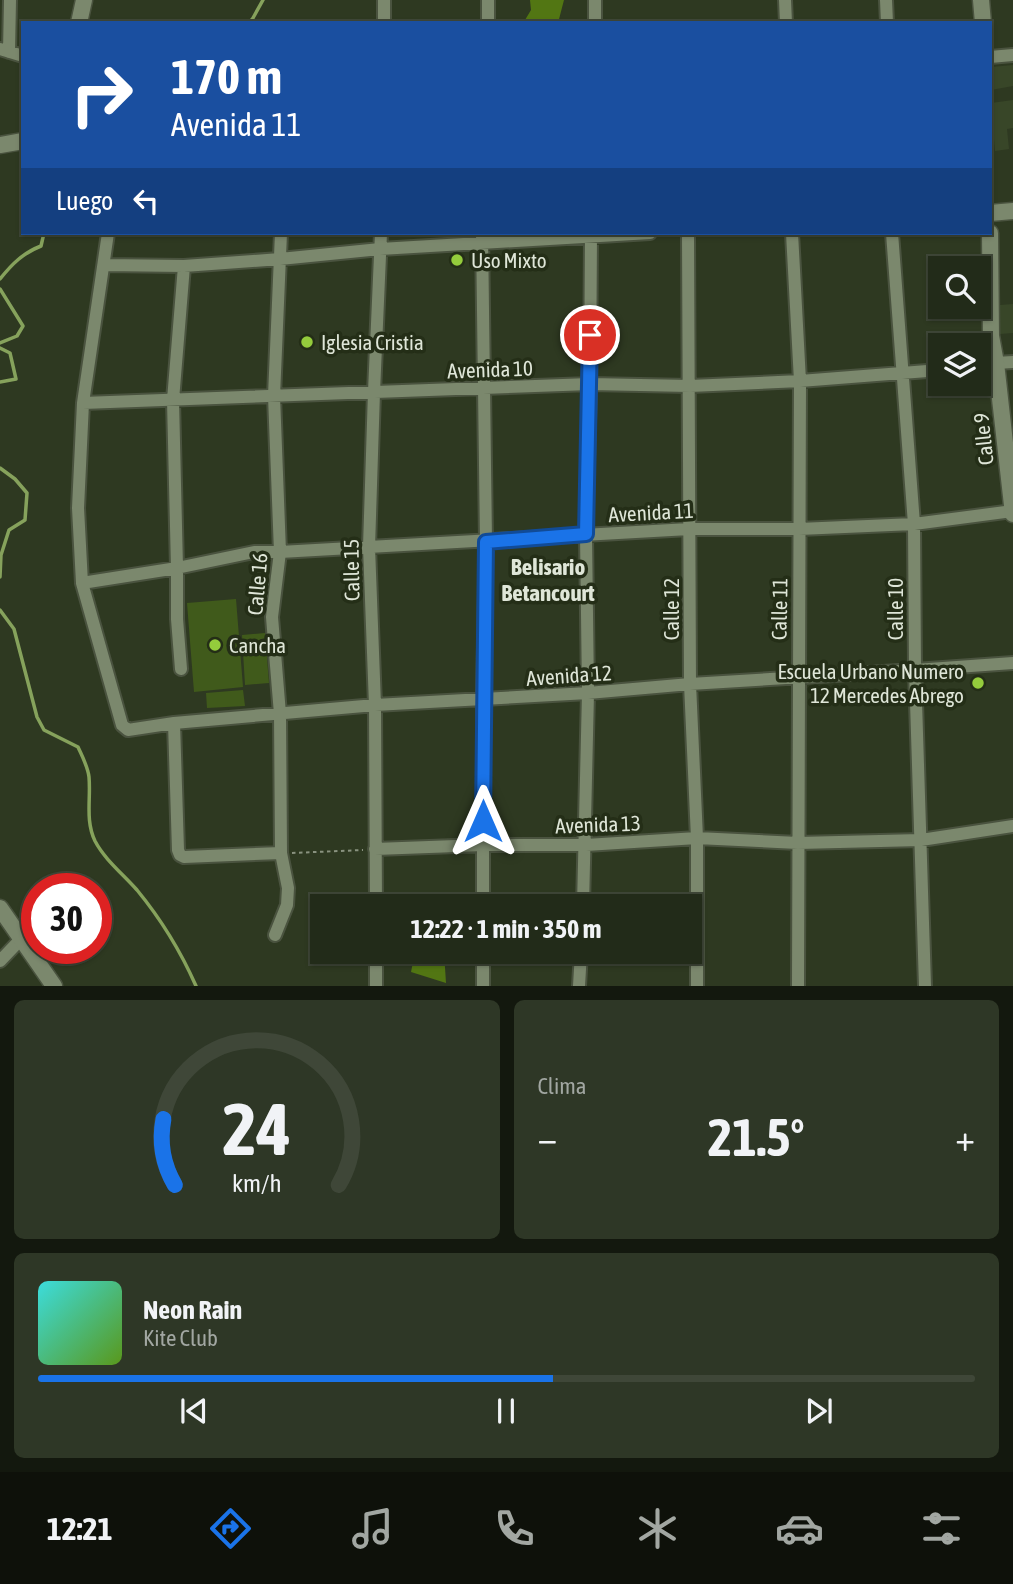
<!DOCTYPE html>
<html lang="es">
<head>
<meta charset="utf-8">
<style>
	:root { --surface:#222b19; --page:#2e3726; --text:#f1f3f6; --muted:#a2a7a2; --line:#3f4738; --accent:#1a73e8 }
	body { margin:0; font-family:"Asap Condensed",sans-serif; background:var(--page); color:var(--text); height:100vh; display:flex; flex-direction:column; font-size:26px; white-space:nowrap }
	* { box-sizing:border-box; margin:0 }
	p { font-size:23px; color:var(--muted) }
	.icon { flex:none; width:38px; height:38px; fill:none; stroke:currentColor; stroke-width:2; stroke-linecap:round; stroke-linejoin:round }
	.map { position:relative; height:986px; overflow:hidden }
	.drawer { display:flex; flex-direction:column; gap:14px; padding:14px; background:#13180e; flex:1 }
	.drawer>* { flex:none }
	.banner { position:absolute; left:21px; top:21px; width:971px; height:214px; border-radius:0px; box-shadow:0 2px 5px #0004,0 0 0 2px var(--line); background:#1a4fa0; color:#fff; overflow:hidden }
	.buttons { position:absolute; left:928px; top:256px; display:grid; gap:14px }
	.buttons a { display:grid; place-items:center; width:63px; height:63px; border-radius:0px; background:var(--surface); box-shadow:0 2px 5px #0004,0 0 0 2px var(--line); font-size:35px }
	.speed { position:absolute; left:21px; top:873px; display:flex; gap:14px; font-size:35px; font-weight:700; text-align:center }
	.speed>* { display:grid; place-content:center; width:91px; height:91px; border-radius:50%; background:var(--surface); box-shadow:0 2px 5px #0004,0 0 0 2px var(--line); line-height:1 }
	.speed .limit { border:10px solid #d22; background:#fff; color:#111 }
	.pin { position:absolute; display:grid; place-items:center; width:60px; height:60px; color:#fff; margin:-30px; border:4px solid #fff; border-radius:50%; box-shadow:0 2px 7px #0007 }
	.me { position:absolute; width:77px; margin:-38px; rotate:0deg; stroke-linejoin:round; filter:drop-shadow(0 0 5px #0008) }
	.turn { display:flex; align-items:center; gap:24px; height:147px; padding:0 35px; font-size:32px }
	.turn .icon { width:91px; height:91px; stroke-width:2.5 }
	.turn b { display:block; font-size:49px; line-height:60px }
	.then { display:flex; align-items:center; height:66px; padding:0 35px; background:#0003; gap:14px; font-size:26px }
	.big { font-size:52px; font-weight:700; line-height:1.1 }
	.drawer .widget { flex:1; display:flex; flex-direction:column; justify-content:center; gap:10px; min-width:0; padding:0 24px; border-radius:10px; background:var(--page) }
	.drawer .dial { align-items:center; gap:0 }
	.dial svg { height:182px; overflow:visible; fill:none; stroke:var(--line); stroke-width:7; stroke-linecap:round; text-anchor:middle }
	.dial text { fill:var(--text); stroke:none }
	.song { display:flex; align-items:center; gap:21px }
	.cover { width:84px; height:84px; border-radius:10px; background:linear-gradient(135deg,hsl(180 70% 55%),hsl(90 70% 35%)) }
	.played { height:7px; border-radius:4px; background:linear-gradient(90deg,var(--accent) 55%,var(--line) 55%) }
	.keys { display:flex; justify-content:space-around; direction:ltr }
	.heat { display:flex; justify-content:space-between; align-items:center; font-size:38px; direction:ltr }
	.drawer .tiles { flex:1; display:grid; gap:14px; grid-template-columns:1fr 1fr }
	.widget:last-child { grid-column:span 2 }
	.trip { position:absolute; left:310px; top:894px; width:392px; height:70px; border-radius:0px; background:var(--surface); box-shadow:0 2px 5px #0004,0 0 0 2px var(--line); font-weight:700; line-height:70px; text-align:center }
	.dock { display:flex; height:112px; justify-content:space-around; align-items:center; background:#0e110a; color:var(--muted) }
	.dock .icon { width:49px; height:49px }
	.dock .selected { color:var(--accent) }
	.dock b { font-size:32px; color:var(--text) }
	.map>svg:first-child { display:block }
</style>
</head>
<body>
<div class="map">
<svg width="1013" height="986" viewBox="0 0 1013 986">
	<rect width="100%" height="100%" fill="#2e3921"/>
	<path fill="#384628" d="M1013,65V86L991,90V67Z
		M1013,100V128L1007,129L1009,149L995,151L991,103Z
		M1013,304V333L1000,334V305Z"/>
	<path fill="#405a1b" d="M236,599L243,687L194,692L187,603Z
		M265,633L269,683L245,685L242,635Z
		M243,690L245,706L207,708L206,693Z"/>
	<path fill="#527613" d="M530,0H564L558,23H526L525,20L531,10Z
		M415,952H444L446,983L411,972Z"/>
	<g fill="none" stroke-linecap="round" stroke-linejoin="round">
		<path stroke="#86a25c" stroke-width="3.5" d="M249,23L253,18L263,0
			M0,279C12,264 23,253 41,246L44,233
			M0,289L23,326L17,336L0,343
			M0,348L10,353L16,379L0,382
			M0,468L15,479L27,493L25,520L9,530L1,555L0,577
			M0,610L14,629L37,717L44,730L78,747C82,756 88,767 89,777C91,799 85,820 95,841C105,860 123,874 137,890C160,918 181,952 196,986"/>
		<defs>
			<path id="minor" d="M384,0V23
				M785,0L786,23
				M886,0L887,23
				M488,23V0
				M595,23V0
				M0,49L23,56
				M9,52L10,0
				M990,57L1013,55
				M108,233L83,403L78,508L82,583L122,725L128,730L174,723L375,705L588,693L690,684L915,670L1013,663
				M482,233L486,542L483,699V906
				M688,233L690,684L697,838V986
				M792,233L800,381L798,986
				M892,233L914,524L915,670L925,986
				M104,265L184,266L280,259L380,249L650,233
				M996,363L1013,362
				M83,403L590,384L690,386L800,381L940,370
				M82,583L177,568L254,552H280L689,529H799L914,524L1013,511
				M181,669L177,619V568L173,400L184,266
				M174,723L178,850L180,855L184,857L281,853
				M375,849L483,845H586L697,838L798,843L921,840L1013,826
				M376,906L375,705L369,547L374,392L381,233
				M583,906L588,693L586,534L590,384L591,233
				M275,935L287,905L288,888L281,853L280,714L272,617L280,552L274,396L281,233
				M376,952V986
				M483,952V986
				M0,961L21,939
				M579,986L581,952"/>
			<path id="tertiary" d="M981,0L983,23
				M79,23L84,0
				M0,145L23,141
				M990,213L1013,211
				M990,233L991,336L996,363L1013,514
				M0,908L54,986"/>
		</defs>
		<use href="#minor" stroke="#4a533f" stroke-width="16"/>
		<use href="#tertiary" stroke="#4a533f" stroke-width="19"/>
		<path stroke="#89927f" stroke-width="2" stroke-dasharray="3.5 3.5" stroke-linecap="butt" d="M292,853L363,850"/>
		<use href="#minor" stroke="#7b886d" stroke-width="12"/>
		<use href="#tertiary" stroke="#7b886d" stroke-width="16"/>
	</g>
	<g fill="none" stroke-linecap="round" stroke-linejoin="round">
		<defs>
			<path id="route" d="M483,821L486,542L586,534L590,335"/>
		</defs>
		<use href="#route" stroke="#114b97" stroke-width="18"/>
		<use href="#route" stroke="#1a73e8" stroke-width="12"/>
	</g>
	<g fill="#94cc3c" stroke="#242e17" stroke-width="2.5">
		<circle cx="457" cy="260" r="7"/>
		<circle cx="307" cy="342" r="7"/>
		<circle cx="215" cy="645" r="7"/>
		<circle cx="978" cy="683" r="7"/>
	</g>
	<g text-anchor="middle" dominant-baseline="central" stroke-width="7" stroke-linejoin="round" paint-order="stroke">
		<g font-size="21" fill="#dfe6d8" stroke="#242e17" text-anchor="start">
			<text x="471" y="260">Uso Mixto</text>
			<text x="321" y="342">Iglesia Cristia</text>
			<text x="229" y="645">Cancha</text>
			<text x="964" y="671" text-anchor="end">Escuela Urbano Numero<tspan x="964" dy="24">12 Mercedes Abrego</tspan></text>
		</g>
		<g font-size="21" fill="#dfe6d8" stroke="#242e17">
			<text transform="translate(490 369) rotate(-2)">Avenida 10</text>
			<text transform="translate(983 439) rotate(-96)">Calle 9</text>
			<text transform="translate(651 512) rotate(-3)">Avenida 11</text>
			<text transform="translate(351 570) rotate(-91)">Calle 15</text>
			<text transform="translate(257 584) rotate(-85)">Calle 16</text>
			<text transform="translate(671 609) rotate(-90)">Calle 12</text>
			<text transform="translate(779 609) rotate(-89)">Calle 11</text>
			<text transform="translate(895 609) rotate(-90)">Calle 10</text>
			<text transform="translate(569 675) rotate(-4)">Avenida 12</text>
			<text transform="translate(598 824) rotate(-2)">Avenida 13</text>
		</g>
		<g font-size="23" font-weight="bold" fill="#dfe6d8" stroke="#242e17">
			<text x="548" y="567">Belisario<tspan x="548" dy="26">Betancourt</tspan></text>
		</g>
	</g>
</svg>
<div class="buttons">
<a><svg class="icon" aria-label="search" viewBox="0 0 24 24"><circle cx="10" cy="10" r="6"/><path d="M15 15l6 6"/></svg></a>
<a><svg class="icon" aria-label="layers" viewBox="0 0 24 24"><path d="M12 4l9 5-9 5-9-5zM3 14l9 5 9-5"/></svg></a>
</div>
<div class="speed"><div class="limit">30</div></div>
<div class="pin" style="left:590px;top:335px;background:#d93025"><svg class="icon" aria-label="arrive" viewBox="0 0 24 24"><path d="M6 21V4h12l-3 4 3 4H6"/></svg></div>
<svg class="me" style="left:483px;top:821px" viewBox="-20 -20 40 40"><path d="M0-17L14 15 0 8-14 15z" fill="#1a73e8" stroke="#fff" stroke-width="4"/></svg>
<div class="trip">12:22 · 1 min · 350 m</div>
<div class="banner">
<div class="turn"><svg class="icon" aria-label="right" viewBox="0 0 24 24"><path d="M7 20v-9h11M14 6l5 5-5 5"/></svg><div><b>170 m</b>Avenida 11</div></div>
<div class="then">Luego<svg class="icon" aria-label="left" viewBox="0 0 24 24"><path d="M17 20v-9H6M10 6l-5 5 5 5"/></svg></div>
</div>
</div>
<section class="drawer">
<div class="tiles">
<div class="widget dial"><svg viewBox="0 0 100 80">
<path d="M14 69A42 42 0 1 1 86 69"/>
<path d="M14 69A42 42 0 0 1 9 40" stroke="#1a73e8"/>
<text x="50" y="56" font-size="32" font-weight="700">24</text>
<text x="50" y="72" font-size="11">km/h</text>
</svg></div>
<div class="widget"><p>Clima</p>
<div class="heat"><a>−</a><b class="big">21.5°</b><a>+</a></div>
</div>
<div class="widget">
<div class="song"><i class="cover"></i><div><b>Neon Rain</b><p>Kite Club</p></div></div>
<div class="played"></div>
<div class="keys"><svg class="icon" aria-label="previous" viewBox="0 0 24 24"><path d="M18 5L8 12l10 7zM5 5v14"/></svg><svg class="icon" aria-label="pause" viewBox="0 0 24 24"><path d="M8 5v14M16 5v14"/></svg><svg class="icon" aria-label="next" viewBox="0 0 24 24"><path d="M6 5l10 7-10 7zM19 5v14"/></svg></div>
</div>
</div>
</section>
<nav class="dock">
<b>12:21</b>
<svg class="icon selected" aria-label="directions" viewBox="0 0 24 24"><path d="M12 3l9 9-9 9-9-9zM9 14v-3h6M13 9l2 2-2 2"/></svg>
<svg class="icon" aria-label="music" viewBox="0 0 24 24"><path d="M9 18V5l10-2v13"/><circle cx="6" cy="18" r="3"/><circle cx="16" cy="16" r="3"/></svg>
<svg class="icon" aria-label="phone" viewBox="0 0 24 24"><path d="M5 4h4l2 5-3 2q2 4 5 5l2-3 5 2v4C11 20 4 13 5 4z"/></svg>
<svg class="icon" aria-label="climate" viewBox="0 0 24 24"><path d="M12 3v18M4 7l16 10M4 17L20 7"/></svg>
<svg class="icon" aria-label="car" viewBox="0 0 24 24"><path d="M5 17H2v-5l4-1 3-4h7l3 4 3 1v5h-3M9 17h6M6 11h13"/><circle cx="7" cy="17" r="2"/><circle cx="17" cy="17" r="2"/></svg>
<svg class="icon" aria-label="filters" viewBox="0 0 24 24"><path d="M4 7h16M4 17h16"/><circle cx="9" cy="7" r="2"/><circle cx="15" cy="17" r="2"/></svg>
</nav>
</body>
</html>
